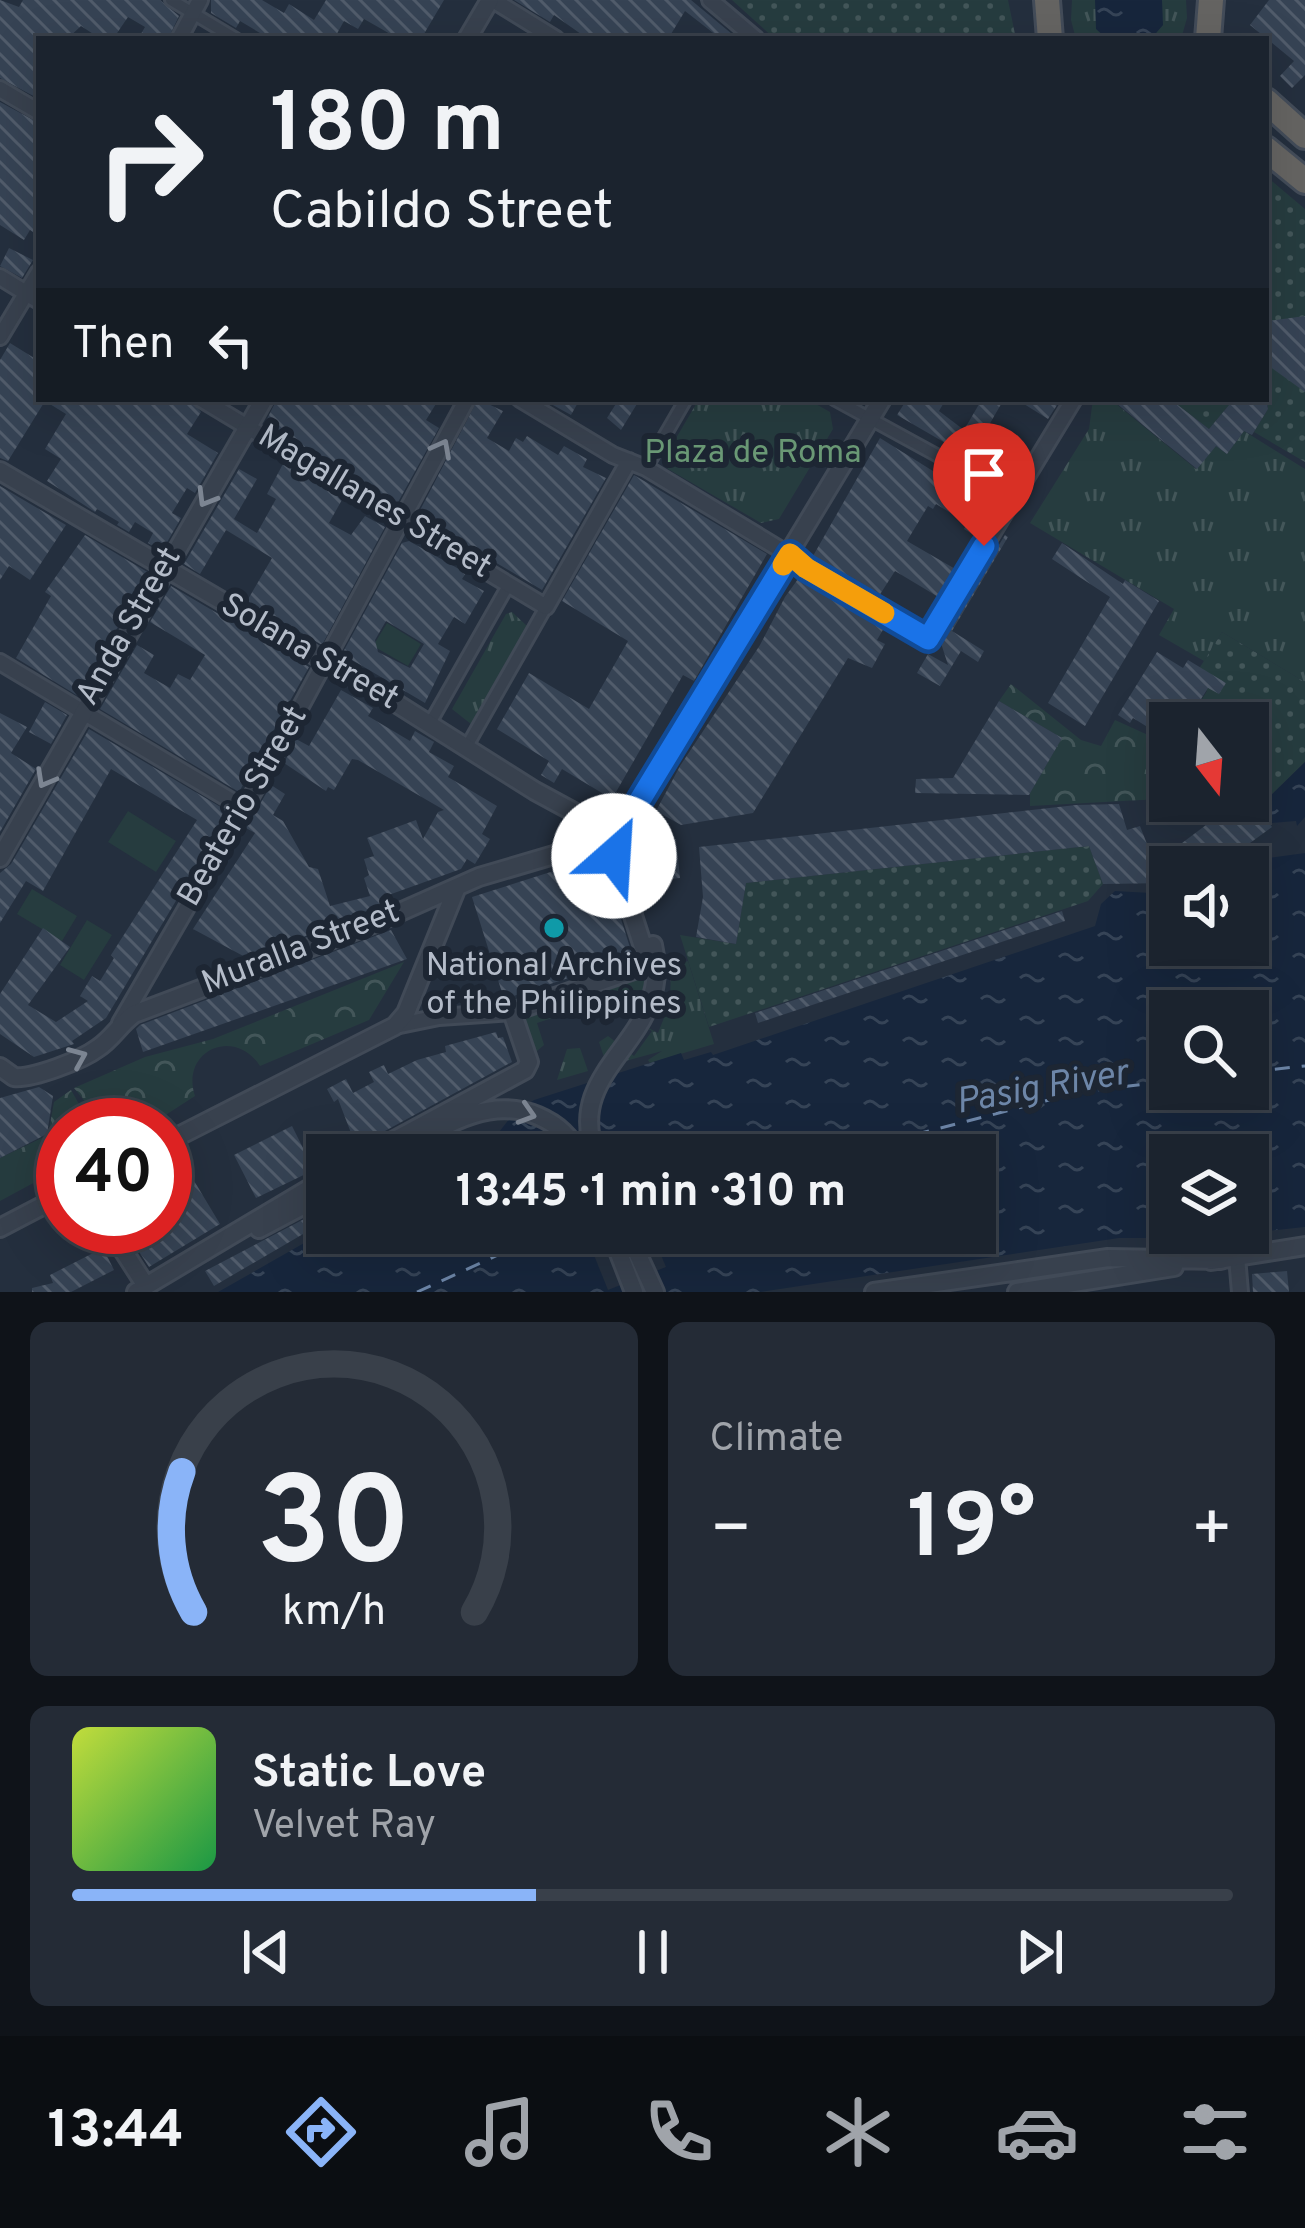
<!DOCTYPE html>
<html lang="en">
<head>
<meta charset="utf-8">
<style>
	:root { --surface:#1b232e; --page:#242b36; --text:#f1f3f6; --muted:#a0a4aa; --line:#39404a; --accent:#8ab4f8 }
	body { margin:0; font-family:Overpass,sans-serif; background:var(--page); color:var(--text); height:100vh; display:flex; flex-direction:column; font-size:45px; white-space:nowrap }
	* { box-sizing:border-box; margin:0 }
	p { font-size:39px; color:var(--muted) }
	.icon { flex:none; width:66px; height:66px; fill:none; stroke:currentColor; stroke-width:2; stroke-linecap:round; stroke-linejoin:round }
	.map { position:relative; height:1292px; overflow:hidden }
	.drawer { display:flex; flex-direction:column; gap:30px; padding:30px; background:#0f1319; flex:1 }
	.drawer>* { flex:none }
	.banner { position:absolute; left:36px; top:36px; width:1233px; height:366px; border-radius:0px; box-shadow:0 12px 48px #0002,0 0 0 3px var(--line); background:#1b232e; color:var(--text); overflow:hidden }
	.needle { width:78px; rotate:163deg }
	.tools { position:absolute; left:1149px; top:702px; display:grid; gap:24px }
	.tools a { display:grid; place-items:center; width:120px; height:120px; border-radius:0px; background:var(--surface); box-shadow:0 12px 48px #0002,0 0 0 3px var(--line); font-size:60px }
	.speed { position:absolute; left:36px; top:1098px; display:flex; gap:24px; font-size:60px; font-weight:700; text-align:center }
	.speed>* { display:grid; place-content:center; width:156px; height:156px; border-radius:50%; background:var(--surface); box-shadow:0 12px 48px #0002,0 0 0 3px var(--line); line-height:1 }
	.speed .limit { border:18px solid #d22; background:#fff; color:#111 }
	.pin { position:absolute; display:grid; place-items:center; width:102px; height:102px; color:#fff; margin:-123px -51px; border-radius:50% 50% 50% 0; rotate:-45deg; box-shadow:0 0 12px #0007 }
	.pin .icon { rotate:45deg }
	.me { position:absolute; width:132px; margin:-66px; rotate:26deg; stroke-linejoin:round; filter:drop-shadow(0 0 9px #0008) }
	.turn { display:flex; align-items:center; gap:42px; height:252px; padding:0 36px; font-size:54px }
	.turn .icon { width:156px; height:156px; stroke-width:2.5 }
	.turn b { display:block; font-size:84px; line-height:102px }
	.then { display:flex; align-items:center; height:114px; padding:0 36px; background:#0003; gap:24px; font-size:45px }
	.big { font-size:90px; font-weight:700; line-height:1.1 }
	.drawer .card { flex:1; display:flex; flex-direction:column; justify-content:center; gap:18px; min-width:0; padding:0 42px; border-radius:18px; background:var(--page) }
	.drawer .dial { align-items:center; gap:0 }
	.dial svg { height:312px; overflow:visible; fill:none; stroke:var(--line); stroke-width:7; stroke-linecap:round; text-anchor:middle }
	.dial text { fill:var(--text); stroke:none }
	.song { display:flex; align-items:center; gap:36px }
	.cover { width:144px; height:144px; border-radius:18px; background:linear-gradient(135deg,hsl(70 70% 55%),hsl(140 70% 35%)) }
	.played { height:12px; border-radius:6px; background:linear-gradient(90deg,var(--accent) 40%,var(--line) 40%) }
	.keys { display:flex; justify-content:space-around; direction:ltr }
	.heat { display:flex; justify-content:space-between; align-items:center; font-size:66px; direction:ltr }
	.drawer .tiles { flex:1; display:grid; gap:30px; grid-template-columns:1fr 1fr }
	.card:last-child { grid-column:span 2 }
	.trip { position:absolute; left:306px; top:1134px; width:690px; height:120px; border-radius:0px; background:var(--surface); box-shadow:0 12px 48px #0002,0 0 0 3px var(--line); font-weight:700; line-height:120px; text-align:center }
	.menu { display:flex; height:192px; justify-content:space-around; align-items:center; background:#0b0e12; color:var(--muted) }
	.menu .icon { width:84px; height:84px }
	.menu .on { color:var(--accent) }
	.menu b { font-size:54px; color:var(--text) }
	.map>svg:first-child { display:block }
</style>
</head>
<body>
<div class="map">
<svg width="1305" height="1292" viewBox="0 0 1305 1292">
	<defs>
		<pattern id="grass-dots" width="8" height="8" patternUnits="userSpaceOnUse" patternTransform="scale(3)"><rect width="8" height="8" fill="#263c3f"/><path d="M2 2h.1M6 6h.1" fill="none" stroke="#435659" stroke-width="1.8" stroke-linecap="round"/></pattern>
		<pattern id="forest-crowns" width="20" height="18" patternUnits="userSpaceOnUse" patternTransform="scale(3)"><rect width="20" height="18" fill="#263c3f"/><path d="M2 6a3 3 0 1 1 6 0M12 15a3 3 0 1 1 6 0" fill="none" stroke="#435659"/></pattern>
		<pattern id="park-tufts" width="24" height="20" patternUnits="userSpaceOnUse" patternTransform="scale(3)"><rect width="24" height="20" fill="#263c3f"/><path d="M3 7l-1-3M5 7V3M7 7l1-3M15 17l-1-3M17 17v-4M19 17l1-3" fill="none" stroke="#435659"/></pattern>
		<pattern id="water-ripples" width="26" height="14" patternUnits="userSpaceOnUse" patternTransform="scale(3)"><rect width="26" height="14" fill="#17263c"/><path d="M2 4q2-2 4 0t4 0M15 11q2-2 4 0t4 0" fill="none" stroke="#364457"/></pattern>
		<pattern id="building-back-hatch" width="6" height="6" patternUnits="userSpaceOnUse" patternTransform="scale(3)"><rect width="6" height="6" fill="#364354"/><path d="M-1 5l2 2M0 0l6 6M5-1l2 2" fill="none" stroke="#515c6b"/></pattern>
	</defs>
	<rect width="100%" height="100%" fill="#242f3e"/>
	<path fill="url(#grass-dots)" d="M732,0H1008L1016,39H775Z
		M1266,176L1305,209V462L1254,432L1268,409Z
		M1170,399H1234L1209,429Z
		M1222,632L1305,682V762L1269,797L1248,786V723H1187L1207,691L1192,680Z
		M1089,846L1103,884L1088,901L709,1027L680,935L736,944L746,883Z"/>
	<path fill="url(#forest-crowns)" d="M1011,684L1081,740L1101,746L1115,720L1170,745V777L1160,799L1030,806V793L1062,738L999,701Z
		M404,962L369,1020L260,1066C234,1026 180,1051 195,1096L150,1125H104L74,1088L145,1057L213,1039Z
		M71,1090L91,1125H63V1167L0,1201V1158L48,1135L54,1102Z"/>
	<path fill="url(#park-tufts)" d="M1072,0H1186L1187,18L1181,39H1076L1071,20Z
		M699,399H807L830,412L833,429L779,519L761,523L668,469L665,457Z
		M1093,399H1110L1196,469L1216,446L1227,454L1244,431L1305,469V682L1222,632L1204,661L1159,635L1174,609L1030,523L1089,429Z
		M512,612L527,626L471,724L452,709L506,614Z
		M688,961L714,1044L650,1063L648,1060L662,1051L607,1066L599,1042L608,1036L634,1056L652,1031L638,1024L643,1012L632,1016L625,995L591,1005L588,995L650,974V995L639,1023L658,1033L670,1003L671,966Z
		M560,1004L564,1014L537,1023L544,1045L531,1056L540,1082L537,1073L518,1017Z
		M580,1048L588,1071L557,1080L567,1049Z"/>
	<path fill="#263c3f" d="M387,623L421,644L408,666L373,646Z
		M128,811L176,841L156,872L108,842Z
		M32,889L77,916L62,941L17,914Z
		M87,920L112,935L84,980L60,965Z"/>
	<path fill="url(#water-ripples)" fill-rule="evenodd" d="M1095,0H1162L1163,25L1151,39H1107L1096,29Z
		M1305,762V817L1297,826L1296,821L1272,823L1260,806Z
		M1305,853V1227L1199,1238H1119L760,1292H218L327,1230V1233H975V1155H458L499,1132L514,1113L534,1100L681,1053L684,1060L711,1052L713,1055L1095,926L1101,904L1115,891L1170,894V945H1248V872L1251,882L1263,880L1261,859ZM1170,1011H1248V1089H1170ZM1170,1155H1248V1233H1170Z"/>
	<path fill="#242f3e" d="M585,1233H652L666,1267L608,1290Z"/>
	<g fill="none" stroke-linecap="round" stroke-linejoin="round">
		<path stroke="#6d86a8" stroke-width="3" stroke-dasharray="15 12" stroke-linecap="butt" d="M1248,1072L1305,1066
			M836,1155L1080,1092L1170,1081
			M417,1292L498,1255L565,1233"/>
	</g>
	<path fill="url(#building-back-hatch)" fill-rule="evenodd" d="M0,0L19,7L23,0H160L179,16L168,39H138L145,27L128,17L113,39H101L81,26L67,39H39V99L0,78Z
		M211,0H262L284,13L289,4L314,20L326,0H444L421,39H399L364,19L358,29L344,21L334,39H270L240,21L236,28L211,13Z
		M514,0H691L738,39H721L685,11L668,39H588L554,15L550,22Z
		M1269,0H1305V75L1292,88L1280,76L1294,61L1250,25Z
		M0,102L39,123V236L30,230L24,240L0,225Z
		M9,248L33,260L22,278L0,266Z
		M1305,316V392L1266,364L1269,321Z
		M10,343L39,361V399H190L201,412L187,434L218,453L195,493L187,488L172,513L181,518L162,551L148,543L153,533L135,522L129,532L117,525L119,522L97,509L95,512L47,481L61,459L45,449L66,414L45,401L8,461L0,458V360Z
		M277,399H359L368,405L371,399H439L426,420L439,428L397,504L265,423Z
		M478,399L503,411L487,438L509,451L516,438L523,442L527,436L558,455L564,446L587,459L583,467L606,478L542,590L417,516Z
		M542,399H580L571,415Z
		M619,399H640L621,430L607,418Z
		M907,399H946L939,411L964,430L982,399H1004L981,439L1020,463L1011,481L897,415Z
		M1016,399H1061L1048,419Z
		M1111,399H1170L1209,429L1234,399H1266L1268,409L1252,435L1244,431L1227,454L1216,446L1197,469Z
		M880,438L949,481L953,475L998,503L977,537L964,529L967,523L936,504L933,509L928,506L907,541L957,570L940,598L895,571L879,596L813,556Z
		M284,462L343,498L329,523L351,535L365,516L385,527L322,645L247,601L272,558L226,530L200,574L184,564L239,469L257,479L234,519L257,533L276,499L267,494Z
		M634,475L767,554L694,681L683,675L612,799L562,769L554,783L541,775L549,761L497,729L529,673L589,709L628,641L562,601Z
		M0,486L66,525L30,580L9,566L0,580Z
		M85,535L149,573L78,696L16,658L51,596L45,592Z
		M1005,535L1008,537L952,631L984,651L978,662L961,651L940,686L917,673L928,654L948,665L940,640Z
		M409,541L466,573L462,579L484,591L465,624L454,617L438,644L450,651L425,703L342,654L402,543ZM386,621L424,644L410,668L378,652L375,640Z
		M1062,543L1123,584L1125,580L1159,601L1085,726L1048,703L1110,597L1052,559Z
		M805,578L884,628L877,640L885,644L872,668L848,658L753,813L681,825L656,811L680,766L760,645L785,597L798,579Z
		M171,586L309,667L239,792L100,709L137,645L154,655L144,673L170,688L178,674L190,680L205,655L150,622Z
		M1157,652L1183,668L1188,660L1226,683L1219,694L1208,688L1186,723H1170V741L1133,718L1130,723L1118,715Z
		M341,690L373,708L368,716L410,741L415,731L434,742L429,752L454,766L448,777L497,806L482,834L490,839L475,864L467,859L461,869L383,897L385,903L374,910L325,923L327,928L247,958L193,929L255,833L246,828L271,785L285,794L273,815L283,821L309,867L318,869L330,906L370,896L364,878L369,875L364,859L374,856L367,838L416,820L423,839L438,812L444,810L358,760L352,759L334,790L328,787L326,791L284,763L296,739L309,746Z
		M999,701L1062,738L1029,795L915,793L916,779L953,778Z
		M45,702L67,715L51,744L29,732Z
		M0,713L27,727L11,753L36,769L0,832Z
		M89,729L229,812L106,1018L72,1041L74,1044L34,1057L0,1034V994L43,928L70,947L28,1005L56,1022L88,1001L80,996L92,976L100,981L114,958L111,955L197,820L111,769L43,891L26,881L0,923V873L11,864Z
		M1238,801H1253L1272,827L1217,867H1170V883L1103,884L1089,846L746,883L736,944L696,937L703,897L699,847L1076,805L1119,804L1127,830L1140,826L1147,844L1182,843Z
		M676,839L680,878L655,881L651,842Z
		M601,856L633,957L504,999L472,897Z
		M1062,911L1065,921L758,1023L755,1013Z
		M391,930L407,959L143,1052L136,1029L140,1025Z
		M496,1032L498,1038L503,1037L512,1062L361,1144L354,1155L344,1137L351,1133L338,1099L334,1102L327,1089L346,1079L353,1093L374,1082L369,1072L384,1065L388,1074L417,1060L446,1052L445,1046Z
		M39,1087L53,1096L47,1134L0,1158V1098Z
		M292,1126L314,1170L256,1198L234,1155Z
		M190,1174L220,1224L149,1267L123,1227H165V1185Z
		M327,1207V1220L214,1286L205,1271Z
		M103,1248L114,1270L71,1292H32V1288L53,1283L50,1275Z
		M1287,1271L1289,1292H1253L1252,1274Z"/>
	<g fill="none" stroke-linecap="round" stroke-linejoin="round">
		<defs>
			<path id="pedestrian" d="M171,0L236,39
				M834,399L1015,498
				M646,468L686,399
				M430,723L509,584
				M467,746L546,607"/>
			<path id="minor" d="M493,0L556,39
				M710,0L756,39
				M179,39L200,0
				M0,89L39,112
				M0,277L39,301
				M0,337L39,272
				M201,399L546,607L629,461
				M520,399L613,455L646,468L928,639L1074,399
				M0,662L245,809
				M120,1023L267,769L467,399
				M395,1026L439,1017L512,1012
				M1237,1257L1240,1292"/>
			<path id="tertiary" d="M467,39L490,0
				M0,471L391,700L535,791L618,836
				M0,858L264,399
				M0,1067L14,1077C33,1079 82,1060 98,1048C112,1039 120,1024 134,1014L373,924L479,877L618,836
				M165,1143L395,1026L406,1013L457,887
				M367,1155L525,1070L529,1062L512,1012L645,966L647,959L614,857L618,836L882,399
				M394,1155C438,1130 486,1094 538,1116C557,1124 571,1137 579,1155
				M596,1155C560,1066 676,1040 653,945
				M108,1227L146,1286
				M0,1228L63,1195
				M259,1229L327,1193
				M611,1233L634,1292
				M628,1233L655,1292
				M1211,1261L1305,1246
				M136,1292L327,1178
				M874,1292L1108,1258L1221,1260
				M1017,1292L1174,1267"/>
			<path id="trunk" d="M1047,0L1050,39
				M1208,39L1211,0
				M1266,101L1305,136
				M1266,149L1305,181"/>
		</defs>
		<use href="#pedestrian" stroke="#414a57" stroke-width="16"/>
		<use href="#minor" stroke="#414a57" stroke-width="20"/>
		<use href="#tertiary" stroke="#414a57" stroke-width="22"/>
		<use href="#trunk" stroke="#434c59" stroke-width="30"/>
		<use href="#pedestrian" stroke="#38414e" stroke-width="10"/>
		<use href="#minor" stroke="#38414e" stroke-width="14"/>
		<use href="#tertiary" stroke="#38414e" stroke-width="16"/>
		<use href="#trunk" stroke="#656462" stroke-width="24"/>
	</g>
	<defs><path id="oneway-chevron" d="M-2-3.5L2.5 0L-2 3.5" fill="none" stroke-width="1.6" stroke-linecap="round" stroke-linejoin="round" transform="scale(3)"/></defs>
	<g stroke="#7c8592">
		<use href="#oneway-chevron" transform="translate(442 448) rotate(-62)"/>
		<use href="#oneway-chevron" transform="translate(206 498) rotate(121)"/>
		<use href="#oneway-chevron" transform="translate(45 779) rotate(119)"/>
		<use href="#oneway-chevron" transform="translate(78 1057) rotate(-23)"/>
		<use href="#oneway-chevron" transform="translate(527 1114) rotate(17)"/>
	</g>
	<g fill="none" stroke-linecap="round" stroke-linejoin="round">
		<defs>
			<path id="route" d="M614,856L618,836L790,554L806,568L928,639L984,546"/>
		</defs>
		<use href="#route" stroke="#114b97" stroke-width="30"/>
		<use href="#route" stroke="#1a73e8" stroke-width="21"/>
		<path stroke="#f59e0b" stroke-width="21" d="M783,565L790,554L806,568L884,613"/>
	</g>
	<circle fill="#0f9aa8" stroke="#1d2633" stroke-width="4.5" cx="554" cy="928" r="12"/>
	<g text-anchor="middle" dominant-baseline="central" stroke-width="12" stroke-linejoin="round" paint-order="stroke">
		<g font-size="33" fill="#6b9a76" stroke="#1d2633">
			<text x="753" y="454">Plaza de Roma</text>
		</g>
		<g font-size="33" fill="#b4bcc9" stroke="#1d2633">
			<text transform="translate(374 503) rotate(31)">Magallanes Street</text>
			<text transform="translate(130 627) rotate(-60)">Anda Street</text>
			<text transform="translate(309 653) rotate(30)">Solana Street</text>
			<text transform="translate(244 807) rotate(-60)">Beaterio Street</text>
			<text transform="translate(301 949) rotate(-21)">Muralla Street</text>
		</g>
		<g font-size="33" fill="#b4bcc9" stroke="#1d2633">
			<text x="554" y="967">National Archives<tspan x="554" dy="38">of the Philippines</tspan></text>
		</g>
		<g font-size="36" font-style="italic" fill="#6d86a8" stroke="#1d2633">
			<text transform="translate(1042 1089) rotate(-10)">Pasig River</text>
		</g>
	</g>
</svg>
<div class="tools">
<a><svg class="needle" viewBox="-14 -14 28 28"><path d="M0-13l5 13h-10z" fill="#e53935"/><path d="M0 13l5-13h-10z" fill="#a0a4aa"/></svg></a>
<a><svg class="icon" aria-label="sound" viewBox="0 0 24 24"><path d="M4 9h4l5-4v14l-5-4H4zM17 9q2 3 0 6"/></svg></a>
<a><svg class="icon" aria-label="search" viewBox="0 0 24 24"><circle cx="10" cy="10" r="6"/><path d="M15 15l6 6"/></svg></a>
<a><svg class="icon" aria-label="layers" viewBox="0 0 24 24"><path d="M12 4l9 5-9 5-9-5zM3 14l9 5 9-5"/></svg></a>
</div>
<div class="speed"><div class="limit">40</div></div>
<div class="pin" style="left:984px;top:546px;background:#d93025"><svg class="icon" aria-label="arrive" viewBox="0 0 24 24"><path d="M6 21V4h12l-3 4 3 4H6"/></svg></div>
<svg class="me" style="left:614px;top:856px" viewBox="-20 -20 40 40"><circle r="19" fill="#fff"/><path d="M0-13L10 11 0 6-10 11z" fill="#1a73e8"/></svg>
<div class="trip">13:45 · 1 min · 310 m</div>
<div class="banner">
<div class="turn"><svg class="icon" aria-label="right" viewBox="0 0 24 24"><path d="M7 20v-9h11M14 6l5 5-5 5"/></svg><div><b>180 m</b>Cabildo Street</div></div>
<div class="then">Then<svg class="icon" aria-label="left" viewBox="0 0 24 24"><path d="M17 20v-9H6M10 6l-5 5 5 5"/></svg></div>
</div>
</div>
<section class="drawer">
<div class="tiles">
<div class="card dial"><svg viewBox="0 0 100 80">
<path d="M14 69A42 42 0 1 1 86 69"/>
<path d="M14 69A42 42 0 0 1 11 33" stroke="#8ab4f8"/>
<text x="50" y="56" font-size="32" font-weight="700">30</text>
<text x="50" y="72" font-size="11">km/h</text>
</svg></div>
<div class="card"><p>Climate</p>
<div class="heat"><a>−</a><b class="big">19°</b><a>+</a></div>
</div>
<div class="card">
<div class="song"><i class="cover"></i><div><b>Static Love</b><p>Velvet Ray</p></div></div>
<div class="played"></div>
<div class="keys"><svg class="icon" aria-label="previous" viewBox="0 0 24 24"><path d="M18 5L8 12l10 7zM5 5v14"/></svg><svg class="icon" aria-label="pause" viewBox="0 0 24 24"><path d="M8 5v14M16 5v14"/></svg><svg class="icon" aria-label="next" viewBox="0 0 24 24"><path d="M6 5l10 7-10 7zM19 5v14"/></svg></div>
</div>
</div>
</section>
<nav class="menu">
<b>13:44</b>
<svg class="icon on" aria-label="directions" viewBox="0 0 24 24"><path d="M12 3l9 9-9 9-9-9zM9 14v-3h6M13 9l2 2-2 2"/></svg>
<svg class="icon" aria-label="music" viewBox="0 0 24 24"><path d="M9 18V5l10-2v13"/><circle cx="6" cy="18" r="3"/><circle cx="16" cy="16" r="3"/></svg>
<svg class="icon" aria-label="phone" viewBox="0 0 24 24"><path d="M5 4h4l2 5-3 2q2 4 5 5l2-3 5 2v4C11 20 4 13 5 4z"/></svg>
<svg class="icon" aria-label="climate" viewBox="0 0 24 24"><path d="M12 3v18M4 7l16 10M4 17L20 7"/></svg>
<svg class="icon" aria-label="car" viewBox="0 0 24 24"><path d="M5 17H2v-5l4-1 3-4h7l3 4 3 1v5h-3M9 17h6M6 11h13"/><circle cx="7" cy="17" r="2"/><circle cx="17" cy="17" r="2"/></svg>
<svg class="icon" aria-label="filters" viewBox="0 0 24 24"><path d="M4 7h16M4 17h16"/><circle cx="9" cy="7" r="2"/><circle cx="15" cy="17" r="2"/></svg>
</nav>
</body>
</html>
